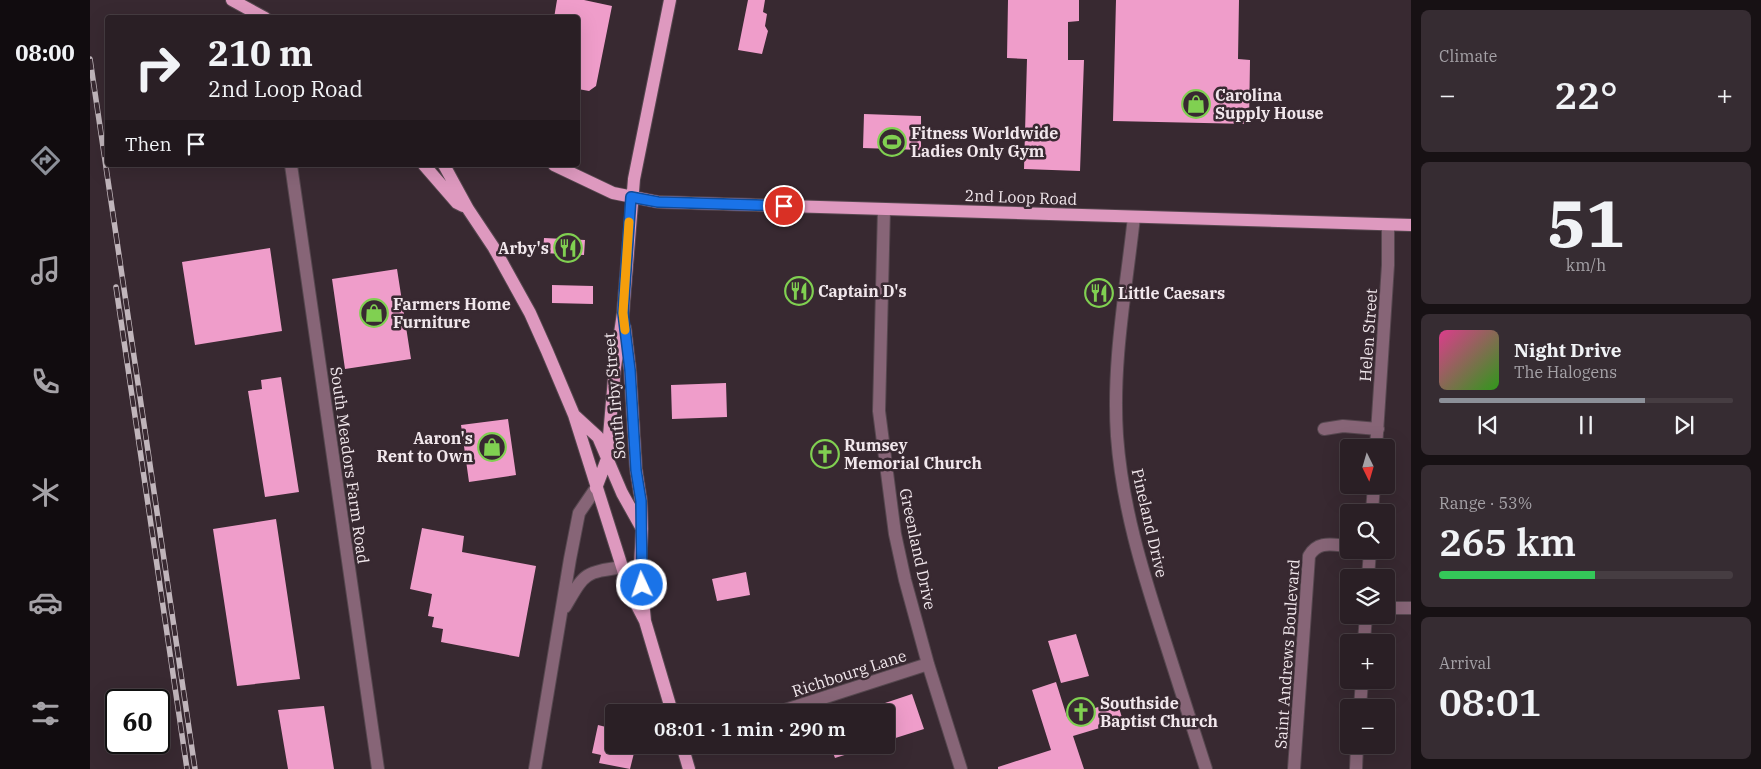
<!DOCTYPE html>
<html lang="en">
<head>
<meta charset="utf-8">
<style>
	:root { --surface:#2a1f25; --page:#362c32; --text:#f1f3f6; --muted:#a5a2a7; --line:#463d42; --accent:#8c9099 }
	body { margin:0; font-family:"IBM Plex Serif",serif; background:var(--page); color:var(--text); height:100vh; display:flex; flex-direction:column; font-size:19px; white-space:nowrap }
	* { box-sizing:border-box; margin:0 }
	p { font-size:16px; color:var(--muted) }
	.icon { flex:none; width:28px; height:28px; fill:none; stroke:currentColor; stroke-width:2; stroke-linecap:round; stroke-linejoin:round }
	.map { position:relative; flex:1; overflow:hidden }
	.drawer { display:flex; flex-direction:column; gap:10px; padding:10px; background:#171114; width:350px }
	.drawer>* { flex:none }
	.guide { position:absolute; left:15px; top:15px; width:475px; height:152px; border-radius:5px; box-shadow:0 5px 20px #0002,0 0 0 1px var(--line); background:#2a1f25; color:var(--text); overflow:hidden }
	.needle { width:32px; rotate:175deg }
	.tools { position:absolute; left:1250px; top:439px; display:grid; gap:10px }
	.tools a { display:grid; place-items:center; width:55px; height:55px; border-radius:5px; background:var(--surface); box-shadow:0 5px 20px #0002,0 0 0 1px var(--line); font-size:25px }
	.speed { position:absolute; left:15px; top:689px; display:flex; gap:10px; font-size:25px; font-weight:700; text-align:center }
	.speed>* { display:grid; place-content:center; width:65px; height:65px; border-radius:50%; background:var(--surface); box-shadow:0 5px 20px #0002,0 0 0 1px var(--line); line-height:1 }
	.speed .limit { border:2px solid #111; border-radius:8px; background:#fff; color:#111 }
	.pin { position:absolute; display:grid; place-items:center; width:42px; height:42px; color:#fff; margin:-21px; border:2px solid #fff; border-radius:50%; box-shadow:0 1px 5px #0007 }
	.me { position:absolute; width:55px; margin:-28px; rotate:357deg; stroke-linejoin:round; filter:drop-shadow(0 0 4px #0008) }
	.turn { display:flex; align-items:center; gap:18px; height:105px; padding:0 20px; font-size:22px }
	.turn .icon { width:65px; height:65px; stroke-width:2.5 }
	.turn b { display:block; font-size:35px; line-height:42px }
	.then { display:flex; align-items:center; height:48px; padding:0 20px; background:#0003; gap:10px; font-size:19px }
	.big { font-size:38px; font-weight:600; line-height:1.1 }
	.drawer .widget { flex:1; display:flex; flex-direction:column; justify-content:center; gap:8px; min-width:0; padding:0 18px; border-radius:8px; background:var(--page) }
	.drawer .dial { align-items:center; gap:0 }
	.dial b { font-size:65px; line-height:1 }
	.song { display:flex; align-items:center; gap:15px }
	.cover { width:60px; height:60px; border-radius:8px; background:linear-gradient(135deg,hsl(330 70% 55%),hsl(110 70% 35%)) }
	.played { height:5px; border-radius:2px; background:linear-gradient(90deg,var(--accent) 70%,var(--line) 70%) }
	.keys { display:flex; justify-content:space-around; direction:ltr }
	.heat { display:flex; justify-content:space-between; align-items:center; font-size:28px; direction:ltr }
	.charge { height:8px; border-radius:4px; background:linear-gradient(90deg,#34c759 53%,var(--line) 0) }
	.trip { position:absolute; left:515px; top:704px; width:290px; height:50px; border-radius:5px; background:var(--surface); box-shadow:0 5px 20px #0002,0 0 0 1px var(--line); font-weight:600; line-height:50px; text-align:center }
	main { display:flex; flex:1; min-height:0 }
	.tabs { display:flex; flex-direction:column; width:90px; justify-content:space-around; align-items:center; background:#110c0f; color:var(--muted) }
	.tabs .icon { width:35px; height:35px }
	.tabs .on { color:var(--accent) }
	.tabs b { font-size:22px; color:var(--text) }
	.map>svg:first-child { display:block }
</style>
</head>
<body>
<main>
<nav class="tabs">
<b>08:00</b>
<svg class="icon on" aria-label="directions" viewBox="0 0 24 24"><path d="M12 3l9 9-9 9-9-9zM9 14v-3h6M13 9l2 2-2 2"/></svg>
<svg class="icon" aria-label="music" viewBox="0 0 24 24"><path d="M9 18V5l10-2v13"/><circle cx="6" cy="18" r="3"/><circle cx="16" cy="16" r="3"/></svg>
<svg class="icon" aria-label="phone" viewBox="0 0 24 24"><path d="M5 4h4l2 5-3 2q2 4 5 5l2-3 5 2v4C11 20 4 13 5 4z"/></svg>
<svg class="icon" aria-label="climate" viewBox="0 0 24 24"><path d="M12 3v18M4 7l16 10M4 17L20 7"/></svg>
<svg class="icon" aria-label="car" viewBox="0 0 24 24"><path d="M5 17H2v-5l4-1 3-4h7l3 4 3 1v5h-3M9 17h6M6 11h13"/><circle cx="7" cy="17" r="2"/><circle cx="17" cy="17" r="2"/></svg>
<svg class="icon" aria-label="filters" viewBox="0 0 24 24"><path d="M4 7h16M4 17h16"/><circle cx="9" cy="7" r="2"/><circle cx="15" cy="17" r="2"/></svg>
</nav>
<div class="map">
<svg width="1321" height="769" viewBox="0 0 1321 769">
	<rect width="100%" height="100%" fill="#382931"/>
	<path fill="#ef9dca" d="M467,0H494L522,6L506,86L499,91L488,89V18H464Z
		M658,0H675L673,12L677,14L675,26L678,31L672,54L648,50Z
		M918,0H989V21L978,22V60H994L990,171L934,169L937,59L917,58Z
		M1026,0H1149L1148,59L1160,60L1159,124L1023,121Z
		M774,114L831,116V150L773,148Z
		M454,238L495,240L494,255L453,253Z
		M180,248L192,331L105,345L92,262Z
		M307,269L321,359L255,369L242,279Z
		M462,285L503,286V304L462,303Z
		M191,377L209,492L175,497L158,391L172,389L171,380Z
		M636,383L637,417L582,419L581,385Z
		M418,419L426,475L379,482L371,425Z
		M186,519L210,679L147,686L123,529Z
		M332,528L374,536L372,552L446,566L429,657L351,642L353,629L342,627L344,617L338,616L342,594L320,589Z
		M656,572L660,595L627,601L622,579Z
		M986,634L999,676L971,683L958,641Z
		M966,682L977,717L1027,701L1033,721L983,736L994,769H908V767L961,750L942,690Z
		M822,694L834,729L796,741V712H772L771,711Z
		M234,706L244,769H198L188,710Z
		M508,725L524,729V745H546L540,769L509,763L511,755L502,753Z
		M740,745H779L780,747L745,758Z"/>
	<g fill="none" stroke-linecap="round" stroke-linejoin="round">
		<defs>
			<path id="minor" d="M201,165L288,769
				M794,209L789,411L805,534L815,580L838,664L871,769
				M1044,217C1036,290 1022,363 1027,436C1032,505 1052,570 1073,635C1087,680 1102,724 1116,769
				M1234,429L1253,426L1288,429
				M1286,448L1298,265V225
				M1282,512L1284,485
				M1278,578L1280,550
				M475,607C495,573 493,573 532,567
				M1296,608H1321
				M1274,642L1276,615
				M1270,708L1272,680
				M689,712L838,664
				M445,769L480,559L489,513L506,488
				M1204,769L1219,556C1228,540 1243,545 1259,546
				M1266,769L1267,745"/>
			<path id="major" d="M142,0L175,18
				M334,165L367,203L373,206
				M354,165L378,209L404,248L440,313L457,351L484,415L540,592L555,621
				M464,165L523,193L568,202L1321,225
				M535,328L540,370L546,469L551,501L552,529L550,567L555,621L582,712
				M484,415L508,437L532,493L551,527
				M506,488L517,459L525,367L533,313L544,179L580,0
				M592,745L599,769"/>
		</defs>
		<use href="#minor" stroke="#56474f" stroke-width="14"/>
		<use href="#major" stroke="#56474f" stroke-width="14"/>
		<use href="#minor" stroke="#876577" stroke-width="12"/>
		<use href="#major" stroke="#de99bf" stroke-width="12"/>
		<defs>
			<path id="rail" d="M0,59L105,769
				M26,287L97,769"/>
		</defs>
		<use href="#rail" stroke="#c0b5bb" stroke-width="5.5"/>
		<use href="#rail" stroke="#382931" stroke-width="4" stroke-dasharray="11" stroke-linecap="butt"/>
	</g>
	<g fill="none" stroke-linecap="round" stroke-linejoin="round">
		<defs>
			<path id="route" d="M552,585L551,501L546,470L540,370L533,313L541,197L568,202L694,206"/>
		</defs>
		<use href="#route" stroke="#114b97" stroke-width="12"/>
		<use href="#route" stroke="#1a73e8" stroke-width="9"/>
		<path stroke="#f59e0b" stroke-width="9" d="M535,330L533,313L539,222"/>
	</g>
	<defs>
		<symbol id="shop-ring" viewBox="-11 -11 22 22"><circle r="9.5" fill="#382931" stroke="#80d051" stroke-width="1.5"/><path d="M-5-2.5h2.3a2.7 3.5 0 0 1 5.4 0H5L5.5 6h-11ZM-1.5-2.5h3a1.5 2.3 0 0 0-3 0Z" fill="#80d051"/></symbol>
		<symbol id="stadium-ring" viewBox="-11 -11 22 22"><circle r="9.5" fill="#382931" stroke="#80d051" stroke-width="1.5"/><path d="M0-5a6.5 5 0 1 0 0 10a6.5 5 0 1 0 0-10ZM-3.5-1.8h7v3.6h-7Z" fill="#80d051"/></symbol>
		<symbol id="restaurant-ring" viewBox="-11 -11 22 22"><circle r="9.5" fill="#382931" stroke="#80d051" stroke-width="1.5"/><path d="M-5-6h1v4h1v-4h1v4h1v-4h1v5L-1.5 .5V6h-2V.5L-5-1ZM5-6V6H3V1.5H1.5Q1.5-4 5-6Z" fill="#80d051"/></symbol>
		<symbol id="church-ring" viewBox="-11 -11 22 22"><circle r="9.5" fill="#382931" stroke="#80d051" stroke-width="1.5"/><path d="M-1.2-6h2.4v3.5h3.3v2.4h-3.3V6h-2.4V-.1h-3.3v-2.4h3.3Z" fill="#80d051"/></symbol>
	</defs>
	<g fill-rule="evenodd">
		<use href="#shop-ring" x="1090" y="88" width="32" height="32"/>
		<use href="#stadium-ring" x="786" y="126" width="32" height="32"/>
		<use href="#restaurant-ring" x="462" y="232" width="32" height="32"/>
		<use href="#restaurant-ring" x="693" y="275" width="32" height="32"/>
		<use href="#restaurant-ring" x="993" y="277" width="32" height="32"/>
		<use href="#shop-ring" x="268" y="297" width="32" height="32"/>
		<use href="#shop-ring" x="386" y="431" width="32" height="32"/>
		<use href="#church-ring" x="719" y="438" width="32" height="32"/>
		<use href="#church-ring" x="975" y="696" width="32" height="32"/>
	</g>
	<g text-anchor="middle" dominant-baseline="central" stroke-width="5" stroke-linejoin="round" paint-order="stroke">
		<g font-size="16" font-weight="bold" fill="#f1e7ec" stroke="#382931" text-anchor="start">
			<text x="1125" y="95">Carolina<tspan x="1125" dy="18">Supply House</tspan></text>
			<text x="821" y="133">Fitness Worldwide<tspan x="821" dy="18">Ladies Only Gym</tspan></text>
			<text x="459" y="248" text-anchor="end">Arby's</text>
			<text x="728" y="291">Captain D's</text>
			<text x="1028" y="293">Little Caesars</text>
			<text x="303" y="304">Farmers Home<tspan x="303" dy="18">Furniture</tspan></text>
			<text x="383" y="438" text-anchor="end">Aaron's<tspan x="383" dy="18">Rent to Own</tspan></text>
			<text x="754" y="445">Rumsey<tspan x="754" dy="18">Memorial Church</tspan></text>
			<text x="1010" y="703">Southside<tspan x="1010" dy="18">Baptist Church</tspan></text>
		</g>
		<g font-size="16" fill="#f1e7ec" stroke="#382931">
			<text transform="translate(931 197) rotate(2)">2nd Loop Road</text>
			<text transform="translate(1278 335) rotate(-86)">Helen Street</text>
			<text transform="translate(524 396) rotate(-95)">South Irby Street</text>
			<text transform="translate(260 465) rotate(82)">South Meadors Farm Road</text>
			<text transform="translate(1060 523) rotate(77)">Pineland Drive</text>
			<text transform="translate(828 549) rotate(78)">Greenland Drive</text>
			<text transform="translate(1197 654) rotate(-86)">Saint Andrews Boulevard</text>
			<text transform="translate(759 673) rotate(-18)">Richbourg Lane</text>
		</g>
	</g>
</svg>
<div class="tools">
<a><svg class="needle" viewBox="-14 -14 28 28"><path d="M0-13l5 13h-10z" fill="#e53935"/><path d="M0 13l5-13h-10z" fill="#a5a2a7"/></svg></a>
<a><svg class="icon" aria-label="search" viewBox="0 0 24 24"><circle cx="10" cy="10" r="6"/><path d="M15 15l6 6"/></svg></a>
<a><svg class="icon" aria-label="layers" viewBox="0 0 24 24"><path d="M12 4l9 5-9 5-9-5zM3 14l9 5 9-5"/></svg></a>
<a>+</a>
<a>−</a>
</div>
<div class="speed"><div class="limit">60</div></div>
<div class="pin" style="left:694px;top:206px;background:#d93025"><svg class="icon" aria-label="arrive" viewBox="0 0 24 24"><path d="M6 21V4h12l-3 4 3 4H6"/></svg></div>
<svg class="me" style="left:552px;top:585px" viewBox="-20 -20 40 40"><circle r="17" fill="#1a73e8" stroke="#fff" stroke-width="3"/><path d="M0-11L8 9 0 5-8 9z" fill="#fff"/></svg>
<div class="trip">08:01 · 1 min · 290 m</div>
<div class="guide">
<div class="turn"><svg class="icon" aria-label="right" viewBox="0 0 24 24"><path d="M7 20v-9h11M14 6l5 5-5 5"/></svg><div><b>210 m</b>2nd Loop Road</div></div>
<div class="then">Then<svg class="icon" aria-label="arrive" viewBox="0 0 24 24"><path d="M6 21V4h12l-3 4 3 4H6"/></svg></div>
</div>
</div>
<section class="drawer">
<div class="widget"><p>Climate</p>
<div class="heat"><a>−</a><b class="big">22°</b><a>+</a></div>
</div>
<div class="widget dial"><b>51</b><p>km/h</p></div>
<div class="widget">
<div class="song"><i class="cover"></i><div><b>Night Drive</b><p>The Halogens</p></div></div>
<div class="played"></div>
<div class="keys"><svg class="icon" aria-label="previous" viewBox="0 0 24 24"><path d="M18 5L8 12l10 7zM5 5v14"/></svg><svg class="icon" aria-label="pause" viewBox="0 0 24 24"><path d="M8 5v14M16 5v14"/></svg><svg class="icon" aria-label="next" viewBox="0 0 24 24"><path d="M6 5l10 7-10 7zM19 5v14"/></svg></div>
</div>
<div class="widget"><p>Range · 53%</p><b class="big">265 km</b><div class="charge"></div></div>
<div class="widget"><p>Arrival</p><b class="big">08:01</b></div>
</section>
</main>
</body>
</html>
